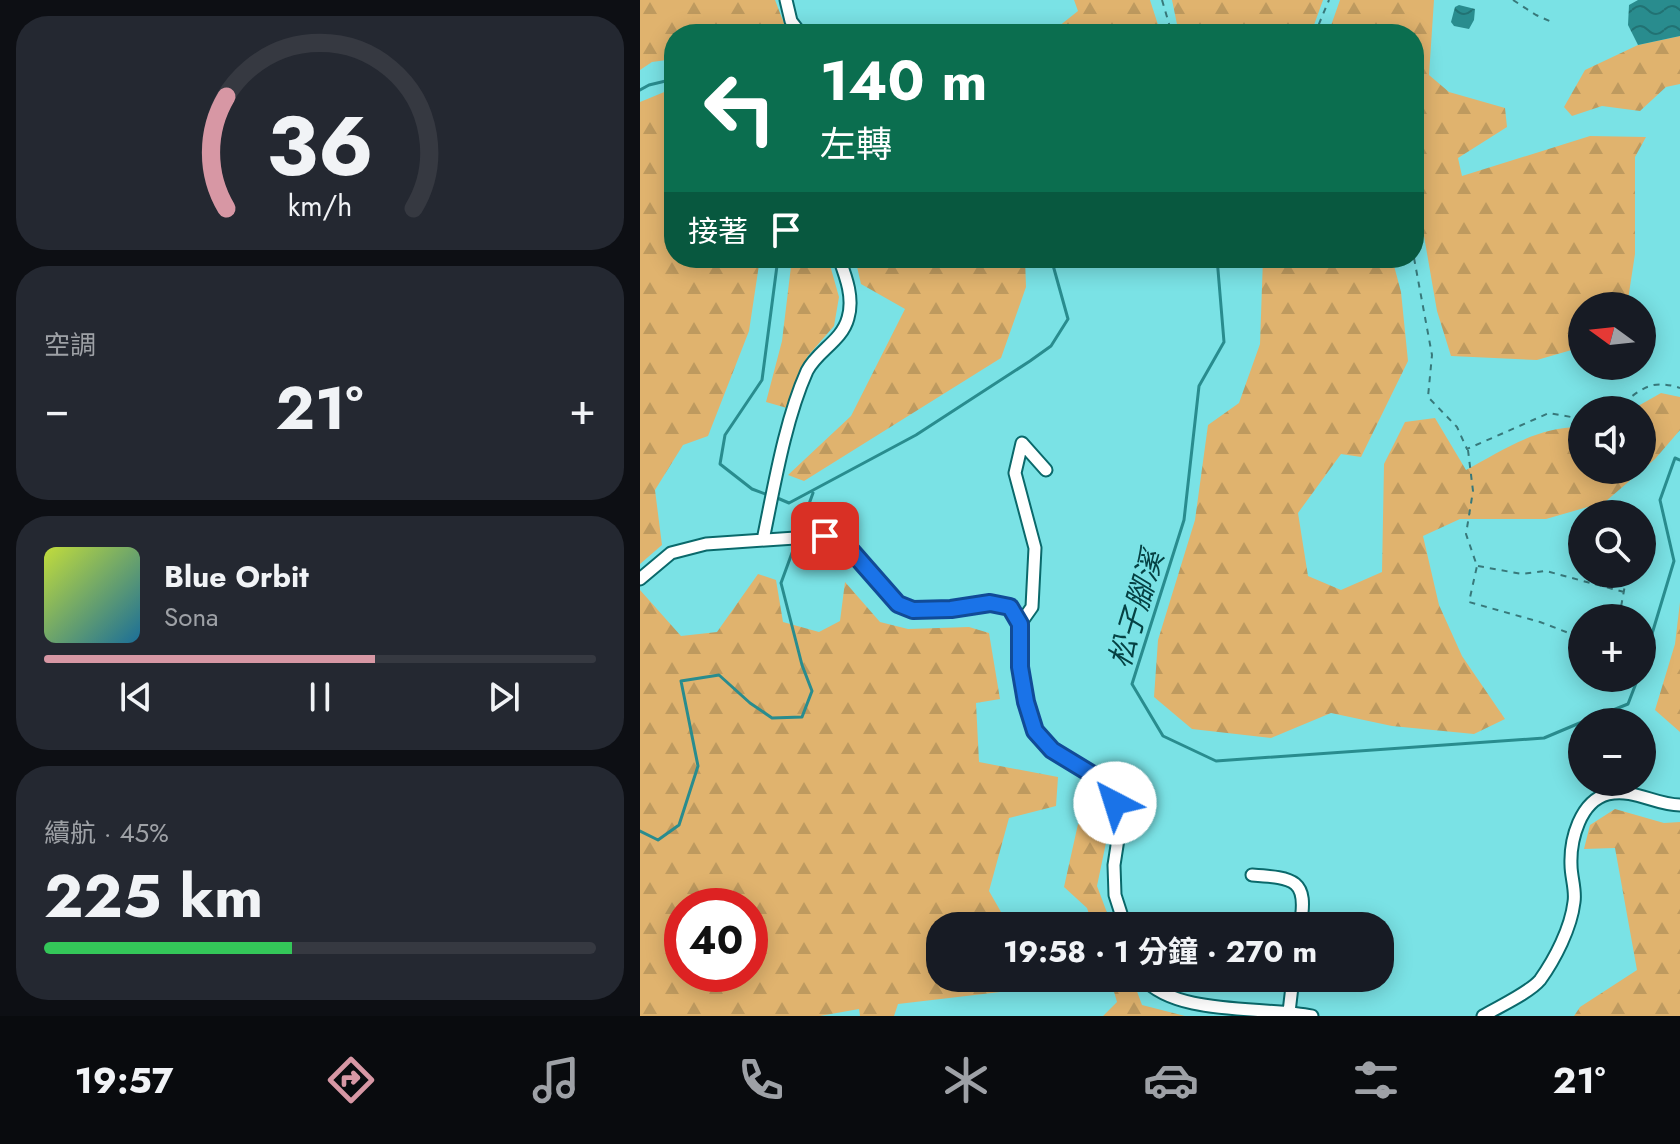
<!DOCTYPE html>
<html lang="zh-TW">
<head>
<meta charset="utf-8">
<style>
	:root { --surface:#171b24; --page:#242831; --text:#f1f3f6; --muted:#9ea1a6; --line:#363941; --accent:#d797a4 }
	body { margin:0; font-family:Jost,"Noto Sans TC",sans-serif; background:var(--page); color:var(--text); height:100vh; display:flex; flex-direction:column; font-size:30px; white-space:nowrap }
	* { box-sizing:border-box; margin:0 }
	p { font-size:26px; color:var(--muted) }
	.icon { flex:none; width:44px; height:44px; fill:none; stroke:currentColor; stroke-width:2; stroke-linecap:round; stroke-linejoin:round }
	.map { position:relative; flex:1; overflow:hidden }
	.side { display:flex; flex-direction:column; gap:16px; padding:16px; background:#0d0f14; width:640px }
	.side>* { flex:none }
	.guide { position:absolute; left:24px; top:24px; width:760px; height:244px; border-radius:32px; box-shadow:0 4px 20px #0003; background:#0b6e4f; color:#fff; overflow:hidden }
	.needle { width:52px; rotate:285deg }
	.fabs { position:absolute; left:928px; top:292px; display:grid; gap:16px }
	.fabs a { display:grid; place-items:center; width:88px; height:88px; border-radius:50%; background:var(--surface); box-shadow:0 4px 20px #0003; font-size:40px }
	.speed { position:absolute; left:24px; top:888px; display:flex; gap:16px; font-size:40px; font-weight:700; text-align:center }
	.speed>* { display:grid; place-content:center; width:104px; height:104px; border-radius:50%; background:var(--surface); box-shadow:0 4px 20px #0003; line-height:1 }
	.speed .limit { border:12px solid #d22; background:#fff; color:#111 }
	.pin { position:absolute; display:grid; place-items:center; width:68px; height:68px; color:#fff; margin:-34px; border-radius:16px; box-shadow:0 4px 12px #0006 }
	.me { position:absolute; width:88px; margin:-44px; rotate:320deg; stroke-linejoin:round; filter:drop-shadow(0 0 6px #0008) }
	.turn { display:flex; align-items:center; gap:28px; height:168px; padding:0 24px; font-size:36px }
	.turn .icon { width:104px; height:104px; stroke-width:2.5 }
	.turn b { display:block; font-size:56px; line-height:68px }
	.then { display:flex; align-items:center; height:76px; padding:0 24px; background:#0003; gap:16px; font-size:30px }
	.big { font-size:60px; font-weight:700; line-height:1.1 }
	.side .card { flex:1; display:flex; flex-direction:column; justify-content:center; gap:12px; min-width:0; padding:0 28px; border-radius:32px; background:var(--page) }
	.side .dial { align-items:center; gap:0 }
	.dial svg { height:208px; overflow:visible; fill:none; stroke:var(--line); stroke-width:7; stroke-linecap:round; text-anchor:middle }
	.dial text { fill:var(--text); stroke:none }
	.song { display:flex; align-items:center; gap:24px }
	.cover { width:96px; height:96px; border-radius:12px; background:linear-gradient(135deg,hsl(70 70% 55%),hsl(200 70% 35%)) }
	.played { height:8px; border-radius:4px; background:linear-gradient(90deg,var(--accent) 60%,var(--line) 60%) }
	.keys { display:flex; justify-content:space-around; direction:ltr }
	.heat { display:flex; justify-content:space-between; align-items:center; font-size:44px; direction:ltr }
	.charge { height:12px; border-radius:6px; background:linear-gradient(90deg,#34c759 45%,var(--line) 0) }
	.trip { position:absolute; left:286px; top:912px; width:468px; height:80px; border-radius:32px; background:var(--surface); box-shadow:0 4px 20px #0003; font-weight:700; line-height:80px; text-align:center }
	.tabs { display:flex; height:128px; justify-content:space-around; align-items:center; background:#090b0e; color:var(--muted) }
	.tabs .icon { width:56px; height:56px }
	.tabs .on { color:var(--accent) }
	.tabs b { font-size:36px; color:var(--text) }
	main { display:flex; flex:1; min-height:0 }
	.map>svg:first-child { display:block }
</style>
</head>
<body>
<main>
<section class="side">
<div class="card dial"><svg viewBox="0 0 100 80">
<path d="M14 69A42 42 0 1 1 86 69"/>
<path d="M14 69A42 42 0 0 1 14 26" stroke="#d797a4"/>
<text x="50" y="56" font-size="32" font-weight="700">36</text>
<text x="50" y="72" font-size="11">km/h</text>
</svg></div>
<div class="card"><p>空調</p>
<div class="heat"><a>−</a><b class="big">21°</b><a>+</a></div>
</div>
<div class="card">
<div class="song"><i class="cover"></i><div><b>Blue Orbit</b><p>Sona</p></div></div>
<div class="played"></div>
<div class="keys"><svg class="icon" aria-label="previous" viewBox="0 0 24 24"><path d="M18 5L8 12l10 7zM5 5v14"/></svg><svg class="icon" aria-label="pause" viewBox="0 0 24 24"><path d="M8 5v14M16 5v14"/></svg><svg class="icon" aria-label="next" viewBox="0 0 24 24"><path d="M6 5l10 7-10 7zM19 5v14"/></svg></div>
</div>
<div class="card"><p>續航 · 45%</p><b class="big">225 km</b><div class="charge"></div></div>
</section>
<div class="map">
<svg width="1040" height="1016" viewBox="0 0 1040 1016">
	<defs>
		<pattern id="forest-firs" width="22" height="20" patternUnits="userSpaceOnUse" patternTransform="scale(2)"><rect width="22" height="20" fill="#e0b36e"/><path d="M5 1l3.5 6h-7zM16 11l3.5 6h-7z" fill="#be9a5f"/></pattern>
		<pattern id="water-waves" width="16" height="10" patternUnits="userSpaceOnUse" patternTransform="scale(2)"><rect width="16" height="10" fill="#298c8e"/><path d="M0 5q4-4 8 0t8 0" fill="none" stroke="#217273"/></pattern>
	</defs>
	<rect width="100%" height="100%" fill="#7ae2e5"/>
	<path fill="url(#forest-firs)" fill-rule="evenodd" d="M0,0H135L145,26L151,34H34V59L12,62L0,70Z
		M434,0H510L521,34H409L438,11Z
		M532,0H683L674,25L659,34H539Z
		M700,0H794L789,75L809,92L865,108L867,127L818,158L822,176L950,136L1006,137L995,157V254L987,306H942V347L897,360L811,356L797,311L784,236L774,230V34H688Z
		M1040,36V84L1026,87L1000,111L962,106L932,116L924,107L945,70L998,45Z
		M34,88V258H120L109,331L68,436L43,445L15,490L22,545L0,564V102Z
		M152,258H188L199,297L194,326L167,357L147,408L126,402L142,341Z
		M215,258H385L386,287L361,358L164,481L148,475L211,416L265,309L221,284Z
		M623,258H752L761,292L768,361L721,457L701,454L658,513L668,576L701,590L742,572L744,464L765,422L795,418L826,470C863,450 898,426 942,427V470H1002V410H991L1021,393L1040,397V430L1015,459L965,502L906,519H820L783,536L799,605L822,656L865,719L834,734L752,726L691,713L631,738L552,729L514,697L518,640L555,520L568,425L599,403L620,344Z
		M118,574L136,580L143,622L179,632L200,621L205,582L240,622L268,629L329,627L349,633L360,699L336,703L339,762L418,777L416,806L369,818L349,891L369,926H300V978H373L369,991L258,1004L254,1016H220L219,1009L180,1016H0V590L41,636L77,632ZM110,906V974H42V906Z
		M1040,602V732L1015,710L1035,644Z
		M975,809L1024,823L1040,822V1016H934L940,1007L997,970L975,848L944,849L950,825Z
		M438,824L468,833L457,886L472,926H453L447,908L424,887Z
		M470,978H492L502,1005L545,1016H463L477,1002Z"/>
	<path fill="url(#water-waves)" d="M998,0H1040V36L998,45L988,25L989,5Z
		M819,5L835,9L834,20L829,29L814,26L811,22L815,7Z"/>
	<g fill="none" stroke-linecap="round" stroke-linejoin="round">
		<path stroke="#298c8e" stroke-width="3" d="M0,90L9,85L34,79
			M577,258L584,342L559,386L544,520L492,684L523,736L576,761L904,738L942,722
			M128,495L112,489L80,464L85,435L122,380L138,258
			M135,497L149,503L276,435L390,361L411,346L428,319L411,258
			M158,534L173,493
			M1002,667L1034,561L1020,500L1035,458L1040,460
			M943,722L988,704L998,678
			M0,831L18,840L39,825L58,766L41,681L79,675L110,703L132,718L162,717L172,691L162,665L141,583L156,542"/>
		<defs>
			<path id="minor" d="M146,0L151,21L161,34
				M123,540C134,487 145,420 167,371C177,351 202,341 208,318C214,298 206,277 199,258
				M0,579L31,553L66,544L185,536L208,547L258,604L273,610L311,609L350,603L370,607L380,624V667L386,702L395,731L412,750L458,778L475,803L480,826L474,865L475,895L485,926
				M380,624L392,607L395,548L375,473L382,443L406,470
				M612,875C654,878 669,879 660,926
				M503,978C537,1016 620,1006 672,1016
				M649,1012L653,978
				M843,1016C858,1007 889,993 900,980C915,959 931,928 934,902C936,890 931,877 931,865C930,840 940,801 968,794C994,788 1015,805 1040,805"/>
		</defs>
		<use href="#minor" stroke="#0a696b" stroke-width="15"/>
		<path stroke="#38787a" stroke-width="2" stroke-dasharray="6 6" stroke-linecap="butt" d="M522,0L532,34
			M873,0L896,15L914,23
			M672,34L676,31L689,0
			M774,258L792,355L788,397L817,427L827,449L909,413L942,419
			M973,410C999,393 1007,377 1040,388
			M828,450L833,491L826,534L837,566L829,602L900,622L942,638
			M838,566L882,574L906,571L984,592
			M979,618L987,574"/>
		<use href="#minor" stroke="#fff" stroke-width="11"/>
	</g>
	<g fill="none" stroke-linecap="round" stroke-linejoin="round">
		<defs>
			<path id="route" d="M185,536L208,547L258,604L273,610L311,609L350,603L370,607L380,624V667L386,702L395,731L412,750L458,778L475,803"/>
		</defs>
		<use href="#route" stroke="#114b97" stroke-width="20"/>
		<use href="#route" stroke="#1a73e8" stroke-width="14"/>
	</g>
	<g text-anchor="middle" dominant-baseline="central" stroke-width="6" stroke-linejoin="round" paint-order="stroke">
		<g font-size="30" font-style="italic" fill="#054143" stroke="#7ae2e5">
			<text transform="translate(496 609) rotate(-73)">松子腳溪</text>
		</g>
	</g>
</svg>
<div class="fabs">
<a><svg class="needle" viewBox="-14 -14 28 28"><path d="M0-13l5 13h-10z" fill="#e53935"/><path d="M0 13l5-13h-10z" fill="#9ea1a6"/></svg></a>
<a><svg class="icon" aria-label="sound" viewBox="0 0 24 24"><path d="M4 9h4l5-4v14l-5-4H4zM17 9q2 3 0 6"/></svg></a>
<a><svg class="icon" aria-label="search" viewBox="0 0 24 24"><circle cx="10" cy="10" r="6"/><path d="M15 15l6 6"/></svg></a>
<a>+</a>
<a>−</a>
</div>
<div class="speed"><div class="limit">40</div></div>
<div class="pin" style="left:185px;top:536px;background:#d93025"><svg class="icon" aria-label="arrive" viewBox="0 0 24 24"><path d="M6 21V4h12l-3 4 3 4H6"/></svg></div>
<svg class="me" style="left:475px;top:803px" viewBox="-20 -20 40 40"><circle r="19" fill="#fff"/><path d="M0-13L10 11 0 6-10 11z" fill="#1a73e8"/></svg>
<div class="trip">19:58 · 1 分鐘 · 270 m</div>
<div class="guide">
<div class="turn"><svg class="icon" aria-label="left" viewBox="0 0 24 24"><path d="M17 20v-9H6M10 6l-5 5 5 5"/></svg><div><b>140 m</b>左轉</div></div>
<div class="then">接著<svg class="icon" aria-label="arrive" viewBox="0 0 24 24"><path d="M6 21V4h12l-3 4 3 4H6"/></svg></div>
</div>
</div>
</main>
<nav class="tabs">
<b>19:57</b>
<svg class="icon on" aria-label="directions" viewBox="0 0 24 24"><path d="M12 3l9 9-9 9-9-9zM9 14v-3h6M13 9l2 2-2 2"/></svg>
<svg class="icon" aria-label="music" viewBox="0 0 24 24"><path d="M9 18V5l10-2v13"/><circle cx="6" cy="18" r="3"/><circle cx="16" cy="16" r="3"/></svg>
<svg class="icon" aria-label="phone" viewBox="0 0 24 24"><path d="M5 4h4l2 5-3 2q2 4 5 5l2-3 5 2v4C11 20 4 13 5 4z"/></svg>
<svg class="icon" aria-label="climate" viewBox="0 0 24 24"><path d="M12 3v18M4 7l16 10M4 17L20 7"/></svg>
<svg class="icon" aria-label="car" viewBox="0 0 24 24"><path d="M5 17H2v-5l4-1 3-4h7l3 4 3 1v5h-3M9 17h6M6 11h13"/><circle cx="7" cy="17" r="2"/><circle cx="17" cy="17" r="2"/></svg>
<svg class="icon" aria-label="filters" viewBox="0 0 24 24"><path d="M4 7h16M4 17h16"/><circle cx="9" cy="7" r="2"/><circle cx="15" cy="17" r="2"/></svg>
<b>21°</b>
</nav>
</body>
</html>
